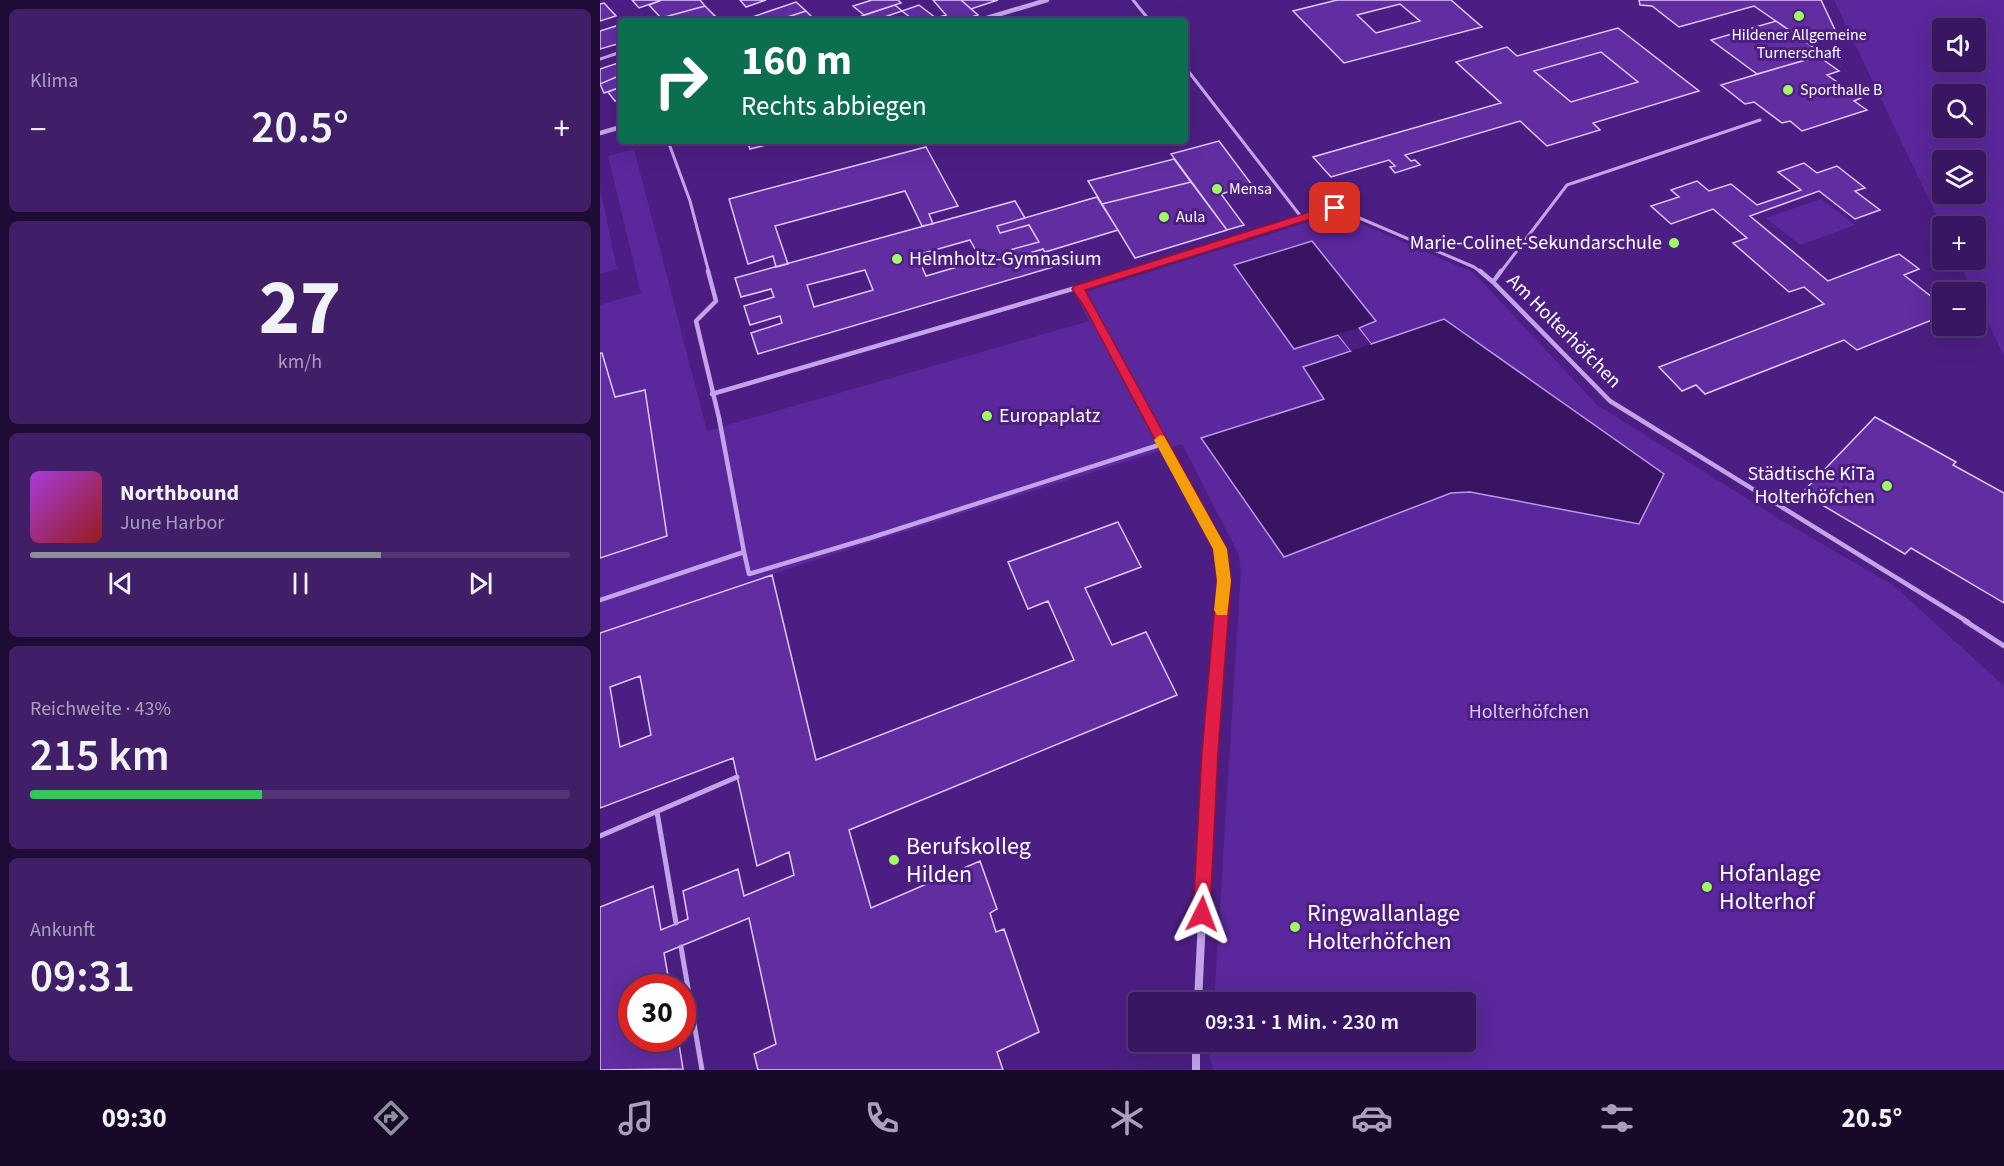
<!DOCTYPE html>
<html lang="de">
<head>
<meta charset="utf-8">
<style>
	:root { --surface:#391662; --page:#401f68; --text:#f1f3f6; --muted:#ab9fbe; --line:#533577; --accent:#8c9099 }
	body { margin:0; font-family:"Source Sans 3",sans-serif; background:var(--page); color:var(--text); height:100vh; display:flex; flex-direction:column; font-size:22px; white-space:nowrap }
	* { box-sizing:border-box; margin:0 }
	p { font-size:20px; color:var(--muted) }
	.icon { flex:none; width:33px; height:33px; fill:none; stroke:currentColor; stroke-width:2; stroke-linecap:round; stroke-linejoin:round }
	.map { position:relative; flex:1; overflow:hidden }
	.side { display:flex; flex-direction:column; gap:9px; padding:9px; background:#1f0c36; width:600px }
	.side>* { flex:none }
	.hud { position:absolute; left:18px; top:18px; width:570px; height:126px; border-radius:6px; box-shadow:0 6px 24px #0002,0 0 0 2px var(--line); background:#0b6e4f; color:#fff; overflow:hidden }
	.controls { position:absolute; left:1332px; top:18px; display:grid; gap:12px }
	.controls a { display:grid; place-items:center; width:54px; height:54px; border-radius:6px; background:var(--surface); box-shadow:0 6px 24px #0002,0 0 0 2px var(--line); font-size:30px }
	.speed { position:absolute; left:18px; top:974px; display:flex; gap:12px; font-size:30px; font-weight:700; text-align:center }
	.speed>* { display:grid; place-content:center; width:78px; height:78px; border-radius:50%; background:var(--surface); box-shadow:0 6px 24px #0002,0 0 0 2px var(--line); line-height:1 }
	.speed .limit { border:9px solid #d22; background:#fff; color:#111 }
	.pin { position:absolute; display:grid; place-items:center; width:51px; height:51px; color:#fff; margin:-26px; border-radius:12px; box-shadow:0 3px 9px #0006 }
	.me { position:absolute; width:66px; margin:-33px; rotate:3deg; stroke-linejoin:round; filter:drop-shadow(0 0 4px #0008) }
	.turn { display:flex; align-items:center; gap:21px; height:126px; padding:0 24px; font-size:27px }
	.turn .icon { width:78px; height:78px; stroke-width:2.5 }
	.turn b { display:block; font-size:42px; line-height:51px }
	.big { font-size:45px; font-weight:600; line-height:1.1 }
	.side .tile { flex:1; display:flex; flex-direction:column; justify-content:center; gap:9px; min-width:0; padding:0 21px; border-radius:9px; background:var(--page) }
	.side .dial { align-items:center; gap:0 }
	.dial b { font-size:78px; line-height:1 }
	.song { display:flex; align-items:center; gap:18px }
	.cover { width:72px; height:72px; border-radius:9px; background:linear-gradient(135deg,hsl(280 70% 55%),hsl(0 70% 35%)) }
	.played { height:6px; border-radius:3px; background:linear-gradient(90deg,var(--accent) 65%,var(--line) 65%) }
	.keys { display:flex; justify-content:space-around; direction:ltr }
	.heat { display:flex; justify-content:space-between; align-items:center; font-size:33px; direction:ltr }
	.charge { height:9px; border-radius:4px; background:linear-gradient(90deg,#34c759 43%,var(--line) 0) }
	.trip { position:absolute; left:528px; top:992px; width:348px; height:60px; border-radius:6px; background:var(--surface); box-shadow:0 6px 24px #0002,0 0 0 2px var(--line); font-weight:600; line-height:60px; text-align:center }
	.dock { display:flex; height:96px; justify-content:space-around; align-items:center; background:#170927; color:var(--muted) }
	.dock .icon { width:42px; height:42px }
	.dock .selected { color:var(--accent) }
	.dock b { font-size:27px; color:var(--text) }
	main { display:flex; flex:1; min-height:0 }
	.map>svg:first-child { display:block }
</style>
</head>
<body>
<main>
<section class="side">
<div class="tile"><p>Klima</p>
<div class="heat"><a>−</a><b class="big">20.5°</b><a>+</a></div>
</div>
<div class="tile dial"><b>27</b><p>km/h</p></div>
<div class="tile">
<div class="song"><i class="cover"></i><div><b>Northbound</b><p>June Harbor</p></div></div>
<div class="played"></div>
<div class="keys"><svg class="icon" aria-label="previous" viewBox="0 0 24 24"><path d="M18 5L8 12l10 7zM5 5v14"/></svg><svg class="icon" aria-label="pause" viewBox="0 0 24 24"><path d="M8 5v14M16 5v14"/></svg><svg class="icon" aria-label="next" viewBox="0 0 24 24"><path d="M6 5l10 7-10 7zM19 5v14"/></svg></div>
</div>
<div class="tile"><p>Reichweite · 43%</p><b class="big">215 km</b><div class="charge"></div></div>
<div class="tile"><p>Ankunft</p><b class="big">09:31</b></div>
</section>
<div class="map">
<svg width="1404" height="1070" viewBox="0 0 1404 1070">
	<rect width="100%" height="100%" fill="#4c1e83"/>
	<path fill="#5b279c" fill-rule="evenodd" d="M1234,0H1404V356L1358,260H1376V226L1342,227ZM1376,28V62H1342V28ZM1376,94V128H1342V94ZM1376,160V194H1342V160Z
		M1001,52L1038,82L971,102L934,71Z
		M34,149L107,431L489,321L476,295L737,213L874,273L997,405L1183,521L1293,585L1404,686V1070H613L610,1059L611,1041H866V1002H614L641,570L638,553L582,444L209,562L0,633V305L41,293L8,156Z
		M0,188L17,269L0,274Z
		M1221,199L1255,225L1200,245L1166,218Z"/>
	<path fill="#381462" stroke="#bb98eb" stroke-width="1.5" d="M712,241L776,321L759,328L771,344L844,319L1064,474L1039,524L870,492L851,493L684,557L601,438L724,399L703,367L751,351L738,335L694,349L634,265Z"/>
	<path fill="#4c1e83" d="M758,328L771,344L751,351L738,334Z"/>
	<path fill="#612da1" stroke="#ddc9f7" stroke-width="1.5" fill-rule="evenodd" d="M32,0H62L39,8Z
		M62,0H100L105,6L61,18L49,5Z
		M140,0H166L146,7Z
		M272,0H298L301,3L264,15L253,6Z
		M333,0H361L378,15L359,21H339L336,18L346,15Z
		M361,0H398L371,9Z
		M737,0H851L882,27L744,63L693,11ZM800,4L820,21L776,33L757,15Z
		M1039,0H1221L1236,32L1205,41L1154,6L1079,27L1052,6L1040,5Z
		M196,2L206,11L175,21H160L155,16Z
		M4,3L16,16L0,21V4Z
		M295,5L302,11L273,21H264L259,17Z
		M319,5L336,18L339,21H315L302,11Z
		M105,6L115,16L100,21H63L61,18Z
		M206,11L215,20L175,21Z
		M1176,21L1224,55L1157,74L1111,40Z
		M16,26L21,33V43L0,49V31Z
		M1018,28L1099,91L993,123L1000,130L947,146L920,121L805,155L811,161L815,160L820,165L795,173L790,167L795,166L789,160L731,177L713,157L901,103L856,62L907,47L917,56ZM1001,52L1038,82L971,102L934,71Z
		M1218,56L1239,71L1227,75L1261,98L1254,101L1267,110L1202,131L1190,121L1182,123L1154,102L1145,104L1121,85Z
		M21,62V75L0,84V69Z
		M21,75V87L4,93L0,84Z
		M21,87V99L15,101L8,92Z
		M147,141H182L150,149Z
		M619,141L652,185L621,194L644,225L627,230L571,154Z
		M326,147L358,206L329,214L333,224L322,226L305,191L175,226L188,264L176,267L173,256L148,264L129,199Z
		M574,159L591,182L502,204L488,181Z
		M1204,163L1217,173L1237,166L1265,188L1255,191L1280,210L1255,219L1219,191L1150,216L1228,281L1299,254L1319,269L1304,275L1342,305V316L1257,350L1244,340L1105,394L1096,385L1082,391L1059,367L1224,304L1204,287L1189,292L1133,243L1147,238L1113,209L1071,224L1051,206L1079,197L1071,190L1097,181L1109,191L1131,184L1157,205L1201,190L1178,172Z
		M591,182L627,230L535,258L502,204Z
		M497,197L518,230L445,252L443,249L413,258L410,250L439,242L429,225L400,233L397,226Z
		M415,201L425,218L397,226L400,233L429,225L439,242L410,250L413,258L443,249L453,267L158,354L151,333L182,323L180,316L150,325L144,306L174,297L171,289L141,297L135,278ZM370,240L381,260L326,276L317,255ZM265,270L273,290L214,307L207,285Z
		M0,353H2L15,397L45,390L67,536L0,558Z
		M1275,417L1356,462L1353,465L1404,493V603L1311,548L1305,554L1202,493Z
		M518,522L541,567L485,588L512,645L546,632L577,695L249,830L271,908L380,861L397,909L390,913L396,932L404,929L439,1032L397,1052L403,1070H158L154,1054L176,1044L149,918L64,953L70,987H32V1038H78L83,1069L0,1070V907L53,886L61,930L88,919L83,891L138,869L144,896L194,875L189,852L157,866L133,758L0,808V633L172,575L216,760L474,660L448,601L428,609L408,562ZM40,676L51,735L20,747L10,687Z"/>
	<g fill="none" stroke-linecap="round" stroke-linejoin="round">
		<path stroke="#c3a4ea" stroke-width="3" d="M533,0L550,21
			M0,59L21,52
			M585,67L702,218
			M68,141L90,201L109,273
			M529,273L736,208L874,267L882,273
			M900,273L967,185L1160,120"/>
		<path stroke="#c3a4ea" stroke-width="4.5" d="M108,271L116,301L96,321L119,418L144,552
			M880,271L893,282L1010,401L1368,622
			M893,282L901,271
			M478,289L620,549L624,581
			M112,394L534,271
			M0,600L144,552L149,574L270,538L562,444"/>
		<path stroke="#c3a4ea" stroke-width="5" d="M1365,621L1404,646
			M57,812L76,923
			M0,836L137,777
			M81,947L102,1070"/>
		<path stroke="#c3a4ea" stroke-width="4.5" d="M377,21L447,0
			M0,133L21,127"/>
		<path stroke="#c3a4ea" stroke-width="5" d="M621,622L624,581"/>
		<path stroke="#c3a4ea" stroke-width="8" d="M598,1002L610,752L621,621
			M596,1041V1070"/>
	</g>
	<path fill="#e11d48" stroke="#92132f" stroke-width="1.5" d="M735,204L741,208L739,210L485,290L627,549L631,581L618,752L610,914L608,920L602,923L595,920L593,914L602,752L617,581L613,549L485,308L472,289L474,286Z"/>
	<path fill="#f59e0b" d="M560,435L564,436L627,549L631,581L627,615H617L614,610L617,581L613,549L554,440Z"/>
	<g fill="#9ff963" stroke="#4c1e83" stroke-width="2">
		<circle cx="1199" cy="16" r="6"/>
		<circle cx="1188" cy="90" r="6"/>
		<circle cx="617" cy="189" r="6"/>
		<circle cx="564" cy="217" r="6"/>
		<circle cx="1074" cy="243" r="6"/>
		<circle cx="297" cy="259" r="6"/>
		<circle cx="387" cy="416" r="6"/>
		<circle cx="1287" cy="486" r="6"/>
		<circle cx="294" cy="860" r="6"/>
		<circle cx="1107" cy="887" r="6"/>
		<circle cx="695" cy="927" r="6"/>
	</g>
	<g text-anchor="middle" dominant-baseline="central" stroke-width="6" stroke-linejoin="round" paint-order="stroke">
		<g font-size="16" fill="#fff" stroke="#4c1e83" text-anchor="start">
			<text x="1199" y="35" text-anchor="middle">Hildener Allgemeine<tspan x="1199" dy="18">Turnerschaft</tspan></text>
			<text x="1200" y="90">Sporthalle B</text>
			<text x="629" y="189">Mensa</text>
			<text x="576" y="217">Aula</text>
		</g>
		<g font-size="20" fill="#fff" stroke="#4c1e83" text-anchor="end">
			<text x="1062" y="243">Marie-Colinet-Sekundarschule</text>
			<text x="309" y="259" text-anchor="start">Helmholtz-Gymnasium</text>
			<text x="399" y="416" text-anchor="start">Europaplatz</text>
			<text x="1275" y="474">Städtische KiTa<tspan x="1275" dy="23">Holterhöfchen</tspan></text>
		</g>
		<g font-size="20" fill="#fff" stroke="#4c1e83">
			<text transform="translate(964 331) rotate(45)">Am Holterhöfchen</text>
		</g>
		<g font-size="20" fill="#ddc9f7" stroke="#4c1e83">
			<text x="929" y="712">Holterhöfchen</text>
		</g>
		<g font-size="24" fill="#fff" stroke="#4c1e83" text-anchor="start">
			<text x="306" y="846">Berufskolleg<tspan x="306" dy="28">Hilden</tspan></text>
			<text x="1119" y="873">Hofanlage<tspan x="1119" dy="28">Holterhof</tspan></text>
			<text x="707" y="913">Ringwallanlage<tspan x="707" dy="28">Holterhöfchen</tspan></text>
		</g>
	</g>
</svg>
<div class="controls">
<a><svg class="icon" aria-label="sound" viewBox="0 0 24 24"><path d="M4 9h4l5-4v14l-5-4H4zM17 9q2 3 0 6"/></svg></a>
<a><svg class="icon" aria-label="search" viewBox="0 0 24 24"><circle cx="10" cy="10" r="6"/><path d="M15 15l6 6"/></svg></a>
<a><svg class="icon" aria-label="layers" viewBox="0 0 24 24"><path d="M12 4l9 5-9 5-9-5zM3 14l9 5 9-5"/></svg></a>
<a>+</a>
<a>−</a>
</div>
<div class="speed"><div class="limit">30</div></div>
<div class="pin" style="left:735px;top:208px;background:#d93025"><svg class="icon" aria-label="arrive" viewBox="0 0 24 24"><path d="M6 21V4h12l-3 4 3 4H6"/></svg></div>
<svg class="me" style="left:602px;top:914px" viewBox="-20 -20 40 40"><path d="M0-17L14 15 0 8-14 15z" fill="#e11d48" stroke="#fff" stroke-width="4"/></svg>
<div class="trip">09:31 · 1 Min. · 230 m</div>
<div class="hud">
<div class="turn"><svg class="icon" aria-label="right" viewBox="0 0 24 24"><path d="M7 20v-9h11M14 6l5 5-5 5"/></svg><div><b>160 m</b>Rechts abbiegen</div></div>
</div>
</div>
</main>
<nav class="dock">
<b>09:30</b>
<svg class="icon selected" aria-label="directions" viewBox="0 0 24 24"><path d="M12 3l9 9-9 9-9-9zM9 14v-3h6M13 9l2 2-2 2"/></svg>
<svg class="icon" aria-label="music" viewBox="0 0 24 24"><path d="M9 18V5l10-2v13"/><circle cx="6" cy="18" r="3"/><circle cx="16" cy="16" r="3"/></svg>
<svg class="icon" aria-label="phone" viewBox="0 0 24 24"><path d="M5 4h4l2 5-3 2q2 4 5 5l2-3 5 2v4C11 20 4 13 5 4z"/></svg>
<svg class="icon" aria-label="climate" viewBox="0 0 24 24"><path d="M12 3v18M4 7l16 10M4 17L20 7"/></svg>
<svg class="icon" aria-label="car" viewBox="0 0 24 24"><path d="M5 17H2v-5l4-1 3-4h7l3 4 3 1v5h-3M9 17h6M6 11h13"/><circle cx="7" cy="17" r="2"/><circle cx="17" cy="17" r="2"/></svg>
<svg class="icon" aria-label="filters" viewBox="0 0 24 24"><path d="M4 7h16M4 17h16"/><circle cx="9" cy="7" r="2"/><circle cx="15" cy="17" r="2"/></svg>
<b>20.5°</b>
</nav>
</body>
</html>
